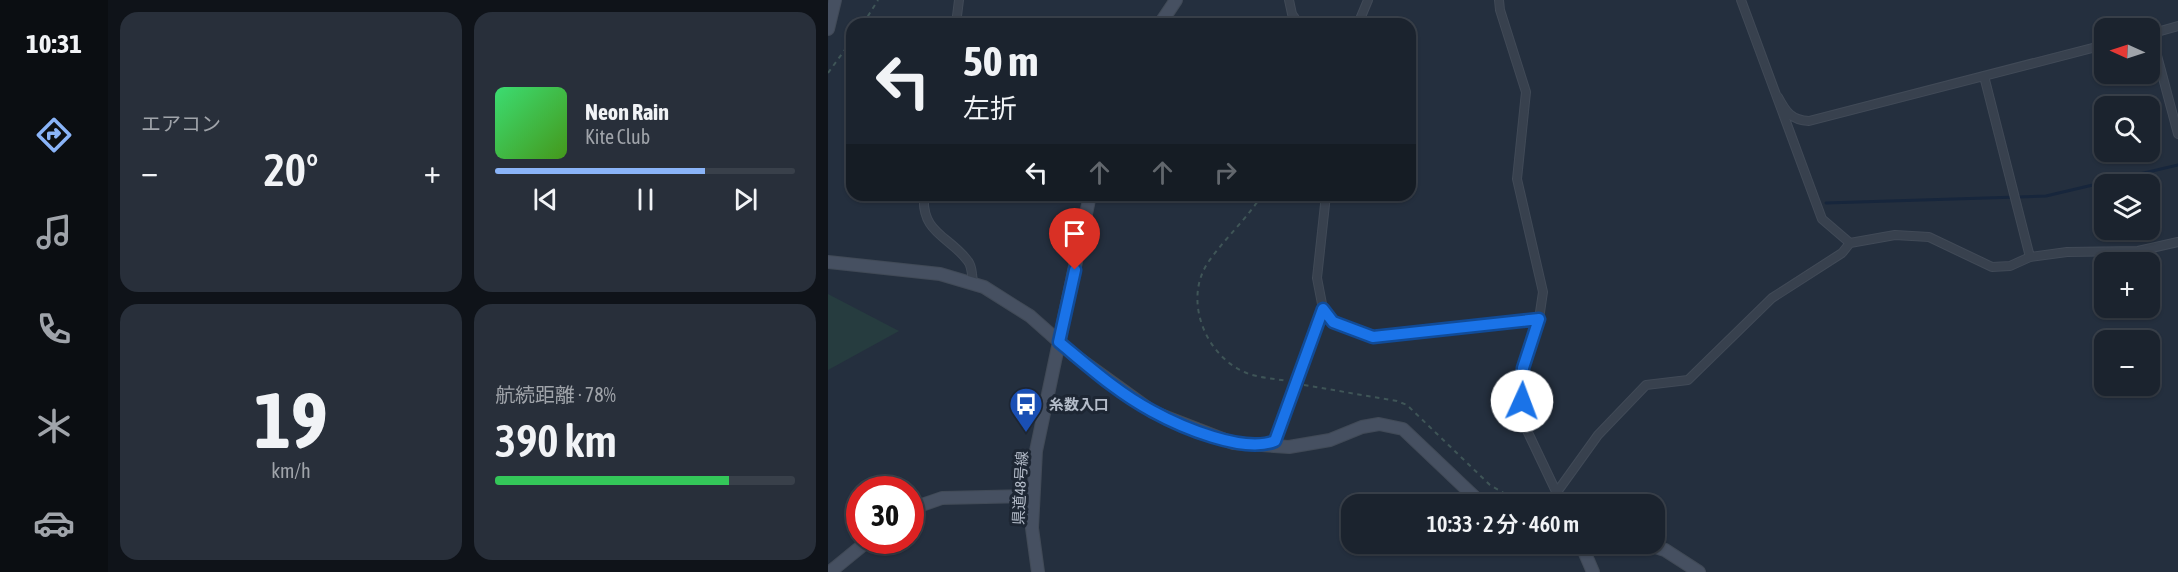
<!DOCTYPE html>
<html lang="ja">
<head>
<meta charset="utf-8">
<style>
	:root { --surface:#1b232e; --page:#282f3a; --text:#f1f3f6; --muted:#a0a4aa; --line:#39404a; --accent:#8ab4f8 }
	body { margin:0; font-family:"Asap Condensed","Noto Sans JP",sans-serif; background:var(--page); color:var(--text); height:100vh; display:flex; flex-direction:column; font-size:22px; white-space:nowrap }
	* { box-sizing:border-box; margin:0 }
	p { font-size:20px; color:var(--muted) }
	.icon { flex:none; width:33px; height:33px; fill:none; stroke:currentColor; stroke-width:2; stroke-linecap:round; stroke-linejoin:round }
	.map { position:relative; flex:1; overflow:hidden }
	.sheet { display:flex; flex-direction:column; gap:12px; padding:12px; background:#0f1319; width:720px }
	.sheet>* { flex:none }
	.banner { position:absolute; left:18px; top:18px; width:570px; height:183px; border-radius:18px; box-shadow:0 2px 4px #0004,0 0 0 2px var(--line); background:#1b232e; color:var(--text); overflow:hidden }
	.needle { width:39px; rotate:273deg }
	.controls { position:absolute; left:1266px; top:18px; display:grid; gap:12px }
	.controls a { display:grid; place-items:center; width:66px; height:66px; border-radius:12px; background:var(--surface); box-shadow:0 2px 4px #0004,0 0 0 2px var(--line); font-size:30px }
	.speed { position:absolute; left:18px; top:476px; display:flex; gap:12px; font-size:30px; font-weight:700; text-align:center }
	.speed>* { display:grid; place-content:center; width:78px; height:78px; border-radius:50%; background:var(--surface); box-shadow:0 2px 4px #0004,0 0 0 2px var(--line); line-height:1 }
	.speed .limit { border:9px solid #d22; background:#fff; color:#111 }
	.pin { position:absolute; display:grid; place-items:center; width:51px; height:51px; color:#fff; margin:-62px -26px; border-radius:50% 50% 50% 0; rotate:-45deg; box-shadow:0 0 6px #0007 }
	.pin .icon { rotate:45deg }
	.me { position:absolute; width:66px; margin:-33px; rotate:2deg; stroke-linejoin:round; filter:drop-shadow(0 0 4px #0008) }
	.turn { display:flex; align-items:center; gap:21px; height:126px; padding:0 18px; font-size:27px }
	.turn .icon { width:78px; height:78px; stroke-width:2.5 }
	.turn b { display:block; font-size:42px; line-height:51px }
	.lanes { display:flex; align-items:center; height:57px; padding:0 18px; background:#0003; justify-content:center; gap:30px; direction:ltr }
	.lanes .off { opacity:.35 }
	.big { font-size:45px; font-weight:600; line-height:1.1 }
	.sheet .card { flex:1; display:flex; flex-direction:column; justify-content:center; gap:9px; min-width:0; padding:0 21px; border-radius:18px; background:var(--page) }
	.sheet .dial { align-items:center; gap:0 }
	.dial b { font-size:78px; line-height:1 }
	.song { display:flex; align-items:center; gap:18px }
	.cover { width:72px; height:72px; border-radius:9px; background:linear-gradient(135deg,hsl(140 70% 55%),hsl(100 70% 35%)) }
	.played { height:6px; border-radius:3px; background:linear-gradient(90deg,var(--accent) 70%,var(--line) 70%) }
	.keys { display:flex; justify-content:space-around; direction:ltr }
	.heat { display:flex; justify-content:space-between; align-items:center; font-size:33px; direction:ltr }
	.charge { height:9px; border-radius:4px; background:linear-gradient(90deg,#34c759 78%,var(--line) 0) }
	.sheet .tiles { flex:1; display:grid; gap:12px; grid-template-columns:repeat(2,1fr) }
	.trip { position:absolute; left:513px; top:494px; width:324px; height:60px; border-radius:18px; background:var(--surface); box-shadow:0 2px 4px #0004,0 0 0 2px var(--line); font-weight:600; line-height:60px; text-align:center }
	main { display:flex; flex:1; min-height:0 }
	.tabs { display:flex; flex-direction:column; width:108px; justify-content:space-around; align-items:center; background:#0b0e12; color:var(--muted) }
	.tabs .icon { width:42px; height:42px }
	.tabs .current { color:var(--accent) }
	.tabs b { font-size:27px; color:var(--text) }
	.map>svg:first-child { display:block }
</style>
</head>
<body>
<main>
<nav class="tabs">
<b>10:31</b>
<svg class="icon current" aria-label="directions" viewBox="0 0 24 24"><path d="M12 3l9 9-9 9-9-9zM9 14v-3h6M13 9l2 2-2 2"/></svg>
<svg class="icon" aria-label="music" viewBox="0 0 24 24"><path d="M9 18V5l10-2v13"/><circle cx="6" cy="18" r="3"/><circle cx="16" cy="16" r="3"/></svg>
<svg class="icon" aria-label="phone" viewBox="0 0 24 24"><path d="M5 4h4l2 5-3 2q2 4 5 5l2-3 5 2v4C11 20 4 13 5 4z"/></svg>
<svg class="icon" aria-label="climate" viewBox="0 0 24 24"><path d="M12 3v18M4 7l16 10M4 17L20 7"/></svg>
<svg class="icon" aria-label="car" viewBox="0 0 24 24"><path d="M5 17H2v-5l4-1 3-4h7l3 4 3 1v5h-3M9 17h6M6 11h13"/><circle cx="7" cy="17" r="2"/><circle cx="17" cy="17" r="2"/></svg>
</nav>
<section class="sheet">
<div class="tiles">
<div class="card"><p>エアコン</p>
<div class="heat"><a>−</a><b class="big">20°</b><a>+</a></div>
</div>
<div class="card">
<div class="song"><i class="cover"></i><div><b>Neon Rain</b><p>Kite Club</p></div></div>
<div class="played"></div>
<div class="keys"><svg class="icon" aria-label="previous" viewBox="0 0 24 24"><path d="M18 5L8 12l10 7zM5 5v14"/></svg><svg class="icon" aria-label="pause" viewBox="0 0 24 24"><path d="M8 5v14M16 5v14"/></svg><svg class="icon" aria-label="next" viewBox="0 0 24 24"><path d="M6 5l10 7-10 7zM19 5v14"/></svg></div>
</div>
<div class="card dial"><b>19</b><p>km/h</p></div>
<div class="card"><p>航続距離 · 78%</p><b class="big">390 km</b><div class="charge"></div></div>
</div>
</section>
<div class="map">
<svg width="1350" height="572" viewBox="0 0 1350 572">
	<rect width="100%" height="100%" fill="#242f3e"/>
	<path fill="#263c3f" d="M0,294L71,331L0,370Z"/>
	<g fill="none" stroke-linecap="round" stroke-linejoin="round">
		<path stroke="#17263c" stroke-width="3" d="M998,203L1218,196L1350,165"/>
		<defs>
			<path id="street" d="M461,0L464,14L471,24
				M671,0L672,10L698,92L689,179L715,292L711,319L695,368L693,418L734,504
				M913,0L994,219L1022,243
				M128,24L131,0
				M530,24L540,0
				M1323,33L1350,134
				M1322,34L1350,26
				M1156,76L1202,257
				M950,97C958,112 963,120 981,121L1276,45
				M96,195C93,233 121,236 139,260C144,265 144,275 145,283
				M498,195L489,278L495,309L505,322L545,337L711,319
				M439,444L447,441L495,309
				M729,492L770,435L818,385L860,380L944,298L1014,253L1022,243L1067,235L1101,237L1164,267L1182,266L1202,257L1239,252L1310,251L1350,242"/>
			<path id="secondary" d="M332,24L348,0
				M0,29L7,0
				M0,262L112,274L156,287L202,316L246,355L325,412L405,443L461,447L502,440L534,427L551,424L575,429L654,504
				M82,509L114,498L205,496
				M748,543H774
				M815,543L837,550L871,572
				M753,544L765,572
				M2,572L41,540
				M210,572L204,528L208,451L262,195"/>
		</defs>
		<use href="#street" stroke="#414a57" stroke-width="10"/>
		<use href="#secondary" stroke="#414a57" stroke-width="14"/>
		<path stroke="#3f5557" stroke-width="2" stroke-dasharray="4.5 4.5" stroke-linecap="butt" d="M35,24L50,0
			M0,73L24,40
			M434,195C418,220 395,240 379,264C356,301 377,353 414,371C428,378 444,378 459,381
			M476,385L569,401L579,405L662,485L695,504"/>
		<use href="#street" stroke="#38414e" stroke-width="8"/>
		<use href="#secondary" stroke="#465061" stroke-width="12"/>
	</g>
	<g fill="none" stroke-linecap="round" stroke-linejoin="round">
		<defs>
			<path id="route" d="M247,270L231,342C260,366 290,393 324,411C353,427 416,454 447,441L495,309L505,322L545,337L711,319L695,368L694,401"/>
		</defs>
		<use href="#route" stroke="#114b97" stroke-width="15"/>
		<use href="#route" stroke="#1a73e8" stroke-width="10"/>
	</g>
	<defs>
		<symbol id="bus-pin" viewBox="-11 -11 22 30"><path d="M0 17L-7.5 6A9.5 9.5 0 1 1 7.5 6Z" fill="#1a4fb4" stroke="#1d2633"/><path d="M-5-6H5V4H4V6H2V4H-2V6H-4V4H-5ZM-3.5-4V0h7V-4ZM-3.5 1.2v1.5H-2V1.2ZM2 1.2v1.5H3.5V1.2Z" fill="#fff"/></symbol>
	</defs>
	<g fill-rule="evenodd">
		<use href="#bus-pin" x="179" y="385" width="38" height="52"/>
	</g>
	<g text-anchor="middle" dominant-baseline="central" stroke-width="6" stroke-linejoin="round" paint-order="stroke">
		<g font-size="15" font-weight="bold" fill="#b4bcc9" stroke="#1d2633" text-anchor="start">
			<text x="221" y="404">糸数入口</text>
		</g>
		<g font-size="15" fill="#b4bcc9" stroke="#1d2633">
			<text transform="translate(192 488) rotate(-87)">県道48号線</text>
		</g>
	</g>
</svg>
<div class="controls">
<a><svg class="needle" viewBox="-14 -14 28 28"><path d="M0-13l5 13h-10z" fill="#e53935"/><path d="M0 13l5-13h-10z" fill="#a0a4aa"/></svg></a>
<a><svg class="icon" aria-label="search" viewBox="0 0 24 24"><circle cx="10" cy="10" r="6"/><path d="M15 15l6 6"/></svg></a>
<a><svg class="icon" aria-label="layers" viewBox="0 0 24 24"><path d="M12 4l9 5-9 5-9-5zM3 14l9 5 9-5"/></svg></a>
<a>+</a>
<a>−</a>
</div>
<div class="speed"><div class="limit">30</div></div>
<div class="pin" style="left:247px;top:270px;background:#d93025"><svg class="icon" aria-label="arrive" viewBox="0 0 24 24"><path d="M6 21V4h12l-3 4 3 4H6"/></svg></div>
<svg class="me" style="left:694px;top:401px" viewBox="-20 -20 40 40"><circle r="19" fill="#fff"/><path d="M0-13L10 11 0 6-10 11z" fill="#1a73e8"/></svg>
<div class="trip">10:33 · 2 分 · 460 m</div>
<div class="banner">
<div class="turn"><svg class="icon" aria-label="left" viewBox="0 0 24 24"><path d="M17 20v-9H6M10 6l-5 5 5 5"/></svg><div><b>50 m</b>左折</div></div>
<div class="lanes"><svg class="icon" aria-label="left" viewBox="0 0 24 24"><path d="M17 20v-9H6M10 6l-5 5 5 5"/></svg><svg class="icon off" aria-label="ahead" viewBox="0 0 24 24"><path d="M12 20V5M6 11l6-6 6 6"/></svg><svg class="icon off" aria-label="ahead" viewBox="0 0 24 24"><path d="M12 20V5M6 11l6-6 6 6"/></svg><svg class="icon off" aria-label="right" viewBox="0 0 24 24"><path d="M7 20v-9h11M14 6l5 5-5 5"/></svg></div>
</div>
</div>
</main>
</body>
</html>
